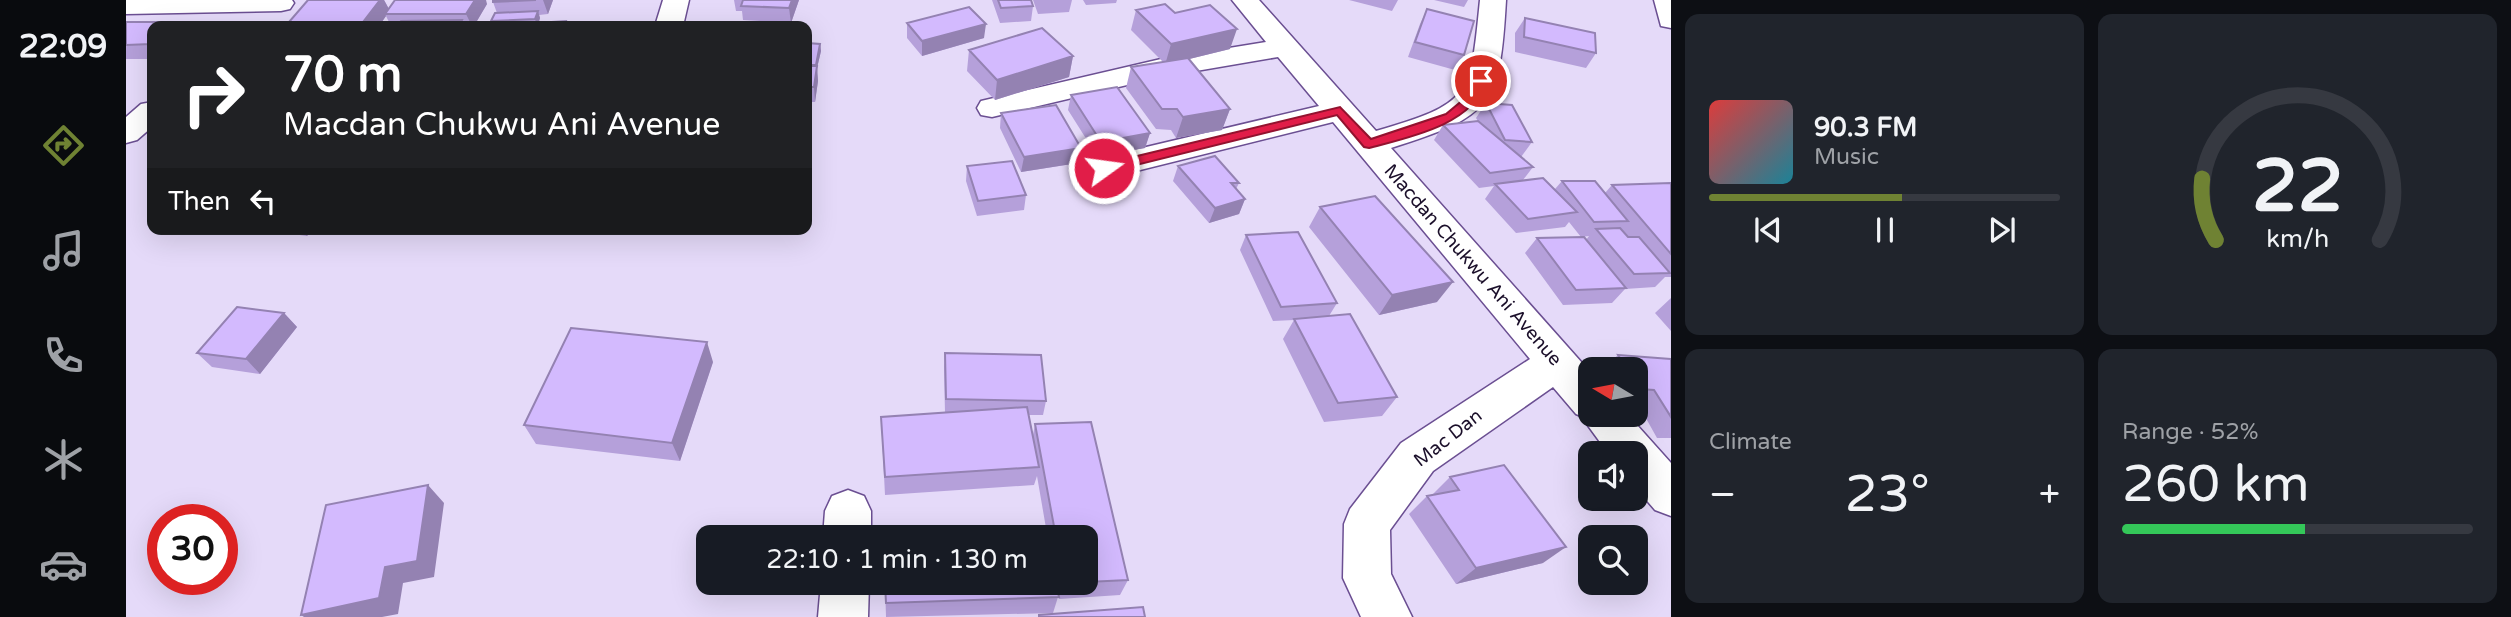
<!DOCTYPE html>
<html lang="en">
<head>
<meta charset="utf-8">
<style>
	:root { --surface:#171b24; --page:#20242c; --text:#f1f3f6; --muted:#9ea1a6; --line:#363941; --accent:#6f8233 }
	body { margin:0; font-family:"Varela Round",sans-serif; background:var(--page); color:var(--text); height:100vh; display:flex; flex-direction:column; font-size:26px; white-space:nowrap }
	* { box-sizing:border-box; margin:0 }
	p { font-size:23px; color:var(--muted) }
	.icon { flex:none; width:38px; height:38px; fill:none; stroke:currentColor; stroke-width:2; stroke-linecap:round; stroke-linejoin:round }
	.map { position:relative; flex:1; overflow:hidden }
	.side { display:flex; flex-direction:column; gap:14px; padding:14px; background:#0d0f14; width:840px }
	.side>* { flex:none }
	.hud { position:absolute; left:21px; top:21px; width:665px; height:214px; border-radius:14px; box-shadow:0 7px 28px #0002; background:#202124; color:#fff; overflow:hidden }
	.needle { width:46px; rotate:280deg }
	.controls { position:absolute; left:1452px; top:357px; display:grid; gap:14px }
	.controls a { display:grid; place-items:center; width:70px; height:70px; border-radius:14px; background:var(--surface); box-shadow:0 7px 28px #0002; font-size:35px }
	.speed { position:absolute; left:21px; top:504px; display:flex; gap:14px; font-size:35px; font-weight:700; text-align:center }
	.speed>* { display:grid; place-content:center; width:91px; height:91px; border-radius:50%; background:var(--surface); box-shadow:0 7px 28px #0002; line-height:1 }
	.speed .limit { border:10px solid #d22; background:#fff; color:#111 }
	.pin { position:absolute; display:grid; place-items:center; width:60px; height:60px; color:#fff; margin:-30px; border:4px solid #fff; border-radius:50%; box-shadow:0 2px 7px #0007 }
	.me { position:absolute; width:77px; margin:-38px; rotate:76deg; stroke-linejoin:round; filter:drop-shadow(0 0 5px #0008) }
	.turn { display:flex; align-items:center; gap:24px; height:147px; padding:0 21px; font-size:32px }
	.turn .icon { width:91px; height:91px; stroke-width:2.5 }
	.turn b { display:block; font-size:49px; line-height:60px }
	.then { display:flex; align-items:center; height:66px; padding:0 21px; background:#0003; gap:14px; font-size:26px }
	.big { font-size:52px; font-weight:600; line-height:1.1 }
	.side .tile { flex:1; display:flex; flex-direction:column; justify-content:center; gap:10px; min-width:0; padding:0 24px; border-radius:14px; background:var(--page) }
	.side .dial { align-items:center; gap:0 }
	.dial svg { height:182px; overflow:visible; fill:none; stroke:var(--line); stroke-width:7; stroke-linecap:round; text-anchor:middle }
	.dial text { fill:var(--text); stroke:none }
	.song { display:flex; align-items:center; gap:21px }
	.cover { width:84px; height:84px; border-radius:10px; background:linear-gradient(135deg,hsl(0 70% 55%),hsl(190 70% 35%)) }
	.played { height:7px; border-radius:4px; background:linear-gradient(90deg,var(--accent) 55%,var(--line) 55%) }
	.keys { display:flex; justify-content:space-around; direction:ltr }
	.heat { display:flex; justify-content:space-between; align-items:center; font-size:38px; direction:ltr }
	.charge { height:10px; border-radius:5px; background:linear-gradient(90deg,#34c759 52%,var(--line) 0) }
	.side .tiles { flex:1; display:grid; gap:14px; grid-template-columns:repeat(2,1fr) }
	.trip { position:absolute; left:570px; top:525px; width:402px; height:70px; border-radius:14px; background:var(--surface); box-shadow:0 7px 28px #0002; font-weight:600; line-height:70px; text-align:center }
	main { display:flex; flex:1; min-height:0 }
	.menu { display:flex; flex-direction:column; width:126px; justify-content:space-around; align-items:center; background:#090b0e; color:var(--muted) }
	.menu .icon { width:49px; height:49px }
	.menu .current { color:var(--accent) }
	.menu b { font-size:32px; color:var(--text) }
	.map>svg:first-child { display:block }
</style>
</head>
<body>
<main>
<nav class="menu">
<b>22:09</b>
<svg class="icon current" aria-label="directions" viewBox="0 0 24 24"><path d="M12 3l9 9-9 9-9-9zM9 14v-3h6M13 9l2 2-2 2"/></svg>
<svg class="icon" aria-label="music" viewBox="0 0 24 24"><path d="M9 18V5l10-2v13"/><circle cx="6" cy="18" r="3"/><circle cx="16" cy="16" r="3"/></svg>
<svg class="icon" aria-label="phone" viewBox="0 0 24 24"><path d="M5 4h4l2 5-3 2q2 4 5 5l2-3 5 2v4C11 20 4 13 5 4z"/></svg>
<svg class="icon" aria-label="climate" viewBox="0 0 24 24"><path d="M12 3v18M4 7l16 10M4 17L20 7"/></svg>
<svg class="icon" aria-label="car" viewBox="0 0 24 24"><path d="M5 17H2v-5l4-1 3-4h7l3 4 3 1v5h-3M9 17h6M6 11h13"/><circle cx="7" cy="17" r="2"/><circle cx="17" cy="17" r="2"/></svg>
</nav>
<div class="map">
<svg width="1545" height="617" viewBox="0 0 1545 617">
	<rect width="100%" height="100%" fill="#e5daf9"/>
	<g fill="none" stroke-linecap="round" stroke-linejoin="round">
		<defs>
			<path id="minor" d="M0,0H166L168,3L164,9L155,11L0,14Z
				M537,0H563L557,26H529Z
				M1106,0H1133L1250,131C1347,103 1344,96 1354,0H1380C1374,105 1367,116 1265,148L1465,373V415H1502L1545,463V516L1529,510L1510,488V453H1482L1455,416L1450,414L1427,387L1307,471L1264,530L1265,574L1286,617H1235L1217,578L1218,524L1224,509L1275,443L1404,359L1207,122L978,179L966,176L961,168L966,160L978,157L1193,106L1152,57L1035,77L866,117L855,115L851,108L855,101L1035,59L1140,42Z
				M1528,0H1545V28L1535,26Z
				M26,102V127L11,140L0,143V117L15,104Z
				M722,490L738,496L745,511V537H697L699,511L706,496Z
				M695,583H743L742,617H692Z"/>
		</defs>
		<use href="#minor" stroke="#6b4f92" stroke-width="3"/>
		<use href="#minor" fill="#fff" fill-rule="evenodd"/>
	</g>
	<path fill="#b5a0da" d="M258,0L263,9L361,4L348,26H265L260,16L253,26H166L163,22Z
		M367,0H427L422,14L413,15L414,18L413,23L440,21L442,26H367L365,21L371,13L367,2Z
		M608,0H673L665,23L617,20L616,11H610Z
		M866,0H905L907,6L905,21L874,23Z
		M907,0H946L943,12L912,14Z
		M957,0H991L990,3L960,5Z
		M1223,0H1272L1266,11Z
		M1308,0H1342L1338,7Z
		M1301,9L1338,55L1329,70L1282,57L1294,24Z
		M1010,10L1049,13L1104,49L1063,59L1104,109L1096,130L1050,138L1045,130L1030,129L1000,88L1005,67L1037,62L1005,30Z
		M1399,18L1470,53L1460,68L1389,52V33Z
		M0,22H47L51,26H26V59H0Z
		M781,23L858,38L796,56L781,38Z
		M681,43L694,44L695,51L691,68L692,81L689,102H681Z
		M843,50L947,56L943,77L869,100L841,71Z
		M945,95L1024,133L1019,148L971,156L942,110Z
		M1360,103L1406,142L1395,157L1407,167L1397,180L1429,189L1436,181L1479,193L1486,185L1545,183V277H1539L1529,287L1499,289L1486,303L1437,305L1399,253L1411,238L1460,240L1463,236L1455,237L1443,222L1439,227L1390,233L1359,199L1368,186L1353,188L1308,140L1317,125L1352,121L1350,118Z
		M875,113L955,148L952,163L895,172L874,128Z
		M841,166L900,195L898,210L851,216L840,181Z
		M1052,166L1113,183L1110,189L1119,199L1113,214L1083,223L1047,181Z
		M1194,207L1311,302L1253,315L1183,227Z
		M129,229H186L181,236Z
		M1120,235L1211,303L1203,316L1271,397L1256,416L1198,422L1157,339L1168,320L1147,321L1114,250Z
		M1545,298V331L1529,313Z
		M158,313L171,327L134,374L86,367L71,353Z
		M819,353L920,401L917,415H903L907,435L909,424L1002,580L994,595L933,599L932,597L927,613L760,617L759,583H961V537H759L920,528L911,476L908,485L759,495L755,417L819,413L818,367Z
		M1492,355L1545,359V438H1531L1512,404H1510V369H1477Z
		M587,362L554,461L410,444L398,425Z
		M1324,477L1417,563L1330,584L1283,514L1301,496L1306,495Z"/>
	<path fill="#9482b2" d="M254,0H258L264,11L259,14L260,16L253,26H239L237,22Z
		M349,0H360L361,4L348,26H346L340,14Z
		M417,0H427L422,14Z
		M666,0H673L665,23L663,8Z
		M412,11L414,18L411,26L409,19Z
		M860,24L858,38L796,56V41Z
		M1111,29L1104,49L1039,65L1045,44Z
		M694,44L695,51L691,68L692,81L689,102L688,87L690,72V65Z
		M947,56L943,77L869,100L871,80Z
		M1104,109L1096,130L1050,138L1057,117Z
		M1024,133L1019,148L971,156L975,142Z
		M955,148L952,163L895,172L898,157Z
		M1119,199L1113,214L1083,223L1089,208Z
		M176,229H186L181,236Z
		M1327,282L1311,302L1253,315L1266,295Z
		M158,313L171,327L134,374L120,359Z
		M581,342L587,362L554,461L546,443Z
		M302,485L318,503L308,577L277,583L272,614L256,617H178L175,615Z
		M1440,547L1417,563L1330,584L1350,568Z"/>
	<path fill="#d3bafe" stroke="#9482b2" stroke-width="2" d="M182,0H254L237,22H163Z
		M269,0H349L340,14H259Z
		M367,0H410L367,2Z
		M617,0H666L663,8L615,6Z
		M872,0H905L907,6L875,8Z
		M1039,4L1049,13L1084,5L1111,29L1045,44L1010,10Z
		M843,7L860,24L796,41L781,23Z
		M1301,9L1348,21L1338,55L1289,42Z
		M412,11L409,19L365,21L369,13Z
		M1399,18L1469,33L1470,53L1398,37Z
		M336,20L333,26H271L275,21Z
		M440,21L439,26H379L380,25Z
		M0,22H47L43,26H26V43L25,44L0,45Z
		M916,28L947,56L871,80L843,50Z
		M681,43L694,44L690,65H681Z
		M1062,58L1104,109L1057,117L1051,109H1036L1005,67Z
		M681,66H691L688,87H681Z
		M991,87L1024,133L975,142L945,95Z
		M1360,103L1386,105L1406,142L1379,140Z
		M930,105L955,148L898,157L875,113Z
		M1352,121L1407,167L1364,173L1317,125Z
		M1089,156L1113,183H1105L1119,199L1089,208L1052,166Z
		M886,161L900,195L852,201L841,166Z
		M1417,178L1451,212L1402,219L1369,184Z
		M1436,181H1469L1502,221L1468,222Z
		M1545,183V254L1486,185Z
		M1249,196L1327,282L1266,295L1194,207Z
		M1494,228L1502,237H1513L1544,273L1508,274L1470,229Z
		M1172,232L1211,303L1155,307L1120,235Z
		M1458,237L1500,288L1450,290L1411,238Z
		M111,307L158,313L120,359L71,353Z
		M1224,314L1271,397L1212,403L1168,319Z
		M445,328L581,342L546,443L398,425Z
		M819,353L915,355L920,401L820,399Z
		M1492,355L1545,359V417L1528,390L1513,389L1510,385V369H1501Z
		M901,407L913,467L759,477L755,417Z
		M965,422L1002,580L961,582V537H930L909,424Z
		M1378,465L1440,547L1350,568L1301,496L1333,490L1324,477Z
		M302,485L291,561L259,567L253,598L175,615L200,505Z
		M922,528L923,537H759L758,533Z
		M759,583H930L933,597L760,603Z
		M1017,607L1019,617H913V615Z"/>
	<path fill="#e11d48" stroke="#92132f" stroke-width="2" d="M1355,77L1361,81C1346,125 1284,137 1243,148L1238,147L1211,115L978,173L971,168L978,164L1214,107L1245,139L1320,114L1344,94L1349,81Z"/>
	<g text-anchor="middle" dominant-baseline="central" stroke-width="6" stroke-linejoin="round" paint-order="stroke">
		<g font-size="19" fill="#1b0f2a" stroke="#fff">
			<text transform="translate(1347 265) rotate(49)">Macdan Chukwu Ani Avenue</text>
			<text transform="translate(1322 438) rotate(-38)">Mac Dan</text>
		</g>
	</g>
</svg>
<div class="controls">
<a><svg class="needle" viewBox="-14 -14 28 28"><path d="M0-13l5 13h-10z" fill="#e53935"/><path d="M0 13l5-13h-10z" fill="#9ea1a6"/></svg></a>
<a><svg class="icon" aria-label="sound" viewBox="0 0 24 24"><path d="M4 9h4l5-4v14l-5-4H4zM17 9q2 3 0 6"/></svg></a>
<a><svg class="icon" aria-label="search" viewBox="0 0 24 24"><circle cx="10" cy="10" r="6"/><path d="M15 15l6 6"/></svg></a>
</div>
<div class="speed"><div class="limit">30</div></div>
<div class="pin" style="left:1355px;top:81px;background:#d93025"><svg class="icon" aria-label="arrive" viewBox="0 0 24 24"><path d="M6 21V4h12l-3 4 3 4H6"/></svg></div>
<svg class="me" style="left:978px;top:168px" viewBox="-20 -20 40 40"><circle r="17" fill="#e11d48" stroke="#fff" stroke-width="3"/><path d="M0-11L8 9 0 5-8 9z" fill="#fff"/></svg>
<div class="trip">22:10 · 1 min · 130 m</div>
<div class="hud">
<div class="turn"><svg class="icon" aria-label="right" viewBox="0 0 24 24"><path d="M7 20v-9h11M14 6l5 5-5 5"/></svg><div><b>70 m</b>Macdan Chukwu Ani Avenue</div></div>
<div class="then">Then<svg class="icon" aria-label="left" viewBox="0 0 24 24"><path d="M17 20v-9H6M10 6l-5 5 5 5"/></svg></div>
</div>
</div>
<section class="side">
<div class="tiles">
<div class="tile">
<div class="song"><i class="cover"></i><div><b>90.3 FM</b><p>Music</p></div></div>
<div class="played"></div>
<div class="keys"><svg class="icon" aria-label="previous" viewBox="0 0 24 24"><path d="M18 5L8 12l10 7zM5 5v14"/></svg><svg class="icon" aria-label="pause" viewBox="0 0 24 24"><path d="M8 5v14M16 5v14"/></svg><svg class="icon" aria-label="next" viewBox="0 0 24 24"><path d="M6 5l10 7-10 7zM19 5v14"/></svg></div>
</div>
<div class="tile dial"><svg viewBox="0 0 100 80">
<path d="M14 69A42 42 0 1 1 86 69"/>
<path d="M14 69A42 42 0 0 1 8 42" stroke="#6f8233"/>
<text x="50" y="56" font-size="32" font-weight="700">22</text>
<text x="50" y="72" font-size="11">km/h</text>
</svg></div>
<div class="tile"><p>Climate</p>
<div class="heat"><a>−</a><b class="big">23°</b><a>+</a></div>
</div>
<div class="tile"><p>Range · 52%</p><b class="big">260 km</b><div class="charge"></div></div>
</div>
</section>
</main>
</body>
</html>
